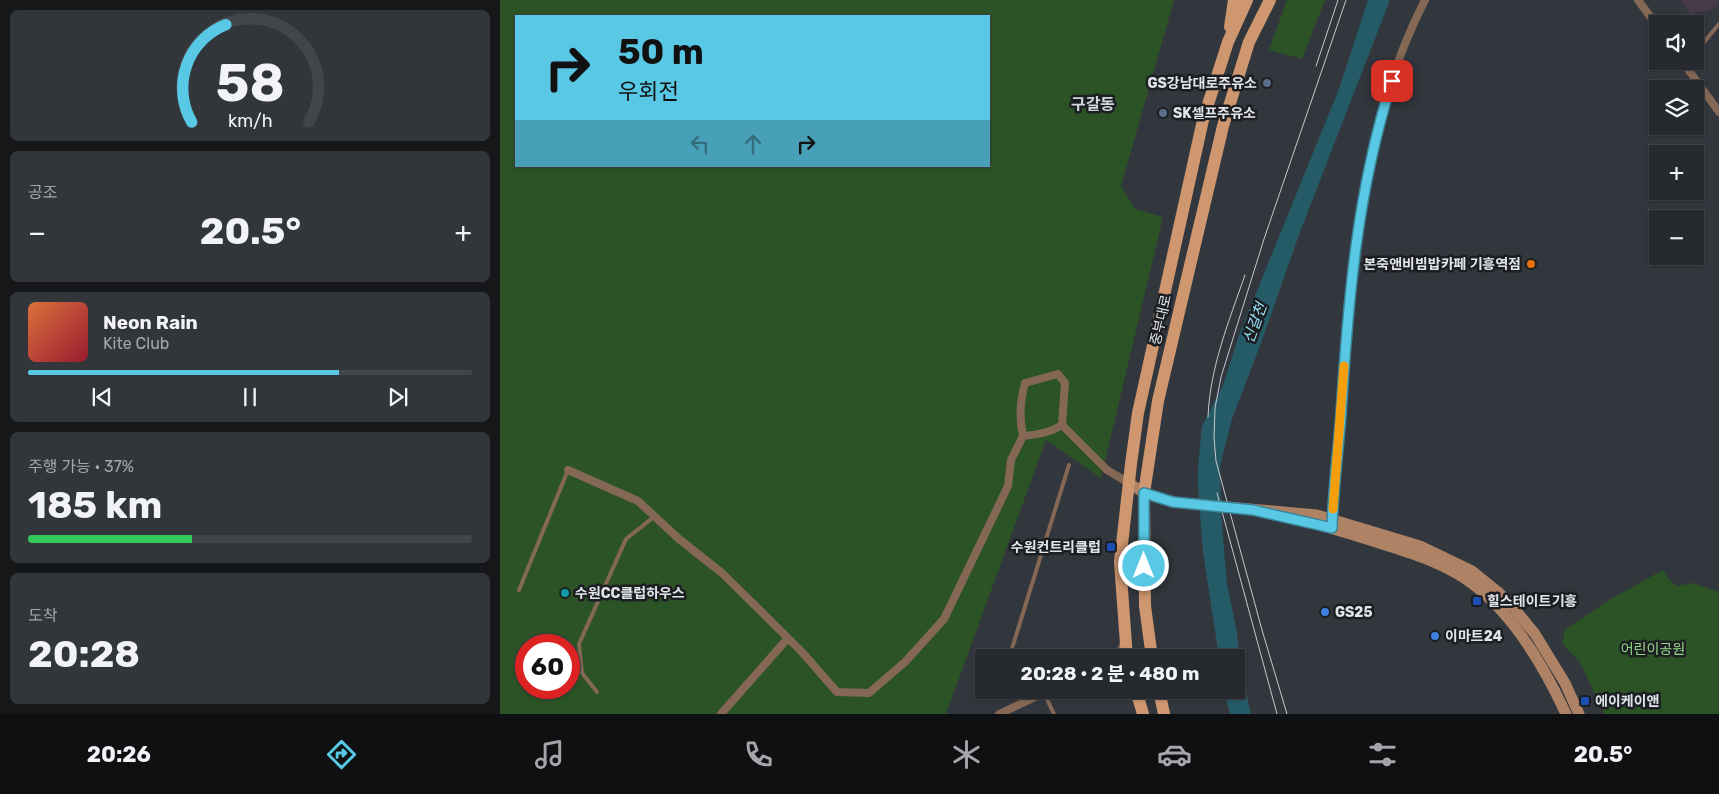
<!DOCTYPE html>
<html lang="ko">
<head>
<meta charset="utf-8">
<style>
	:root { --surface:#26292e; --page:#32353a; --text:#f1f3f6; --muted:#a4a6aa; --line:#42454a; --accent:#59c8e5 }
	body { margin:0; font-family:Rubik,"Noto Sans KR",sans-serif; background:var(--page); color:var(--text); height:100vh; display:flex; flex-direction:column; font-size:19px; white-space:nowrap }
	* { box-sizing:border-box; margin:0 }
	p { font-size:16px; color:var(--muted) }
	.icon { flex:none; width:28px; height:28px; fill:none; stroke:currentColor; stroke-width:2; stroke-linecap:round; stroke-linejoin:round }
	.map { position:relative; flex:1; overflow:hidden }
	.details { display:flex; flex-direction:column; gap:10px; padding:10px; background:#151719; width:500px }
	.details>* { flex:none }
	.hud { position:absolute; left:15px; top:15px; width:475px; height:152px; border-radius:0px; box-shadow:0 1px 4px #0004,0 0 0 1px var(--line); background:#59c8e5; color:#111; overflow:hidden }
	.controls { position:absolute; left:1149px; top:15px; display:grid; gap:10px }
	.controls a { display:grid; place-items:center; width:55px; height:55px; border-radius:0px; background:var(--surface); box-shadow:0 1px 4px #0004,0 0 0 1px var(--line); font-size:25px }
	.speed { position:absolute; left:15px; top:634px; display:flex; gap:10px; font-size:25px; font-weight:700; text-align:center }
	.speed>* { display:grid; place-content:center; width:65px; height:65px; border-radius:50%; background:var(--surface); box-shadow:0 1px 4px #0004,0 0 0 1px var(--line); line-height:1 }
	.speed .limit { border:8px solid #d22; background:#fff; color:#111 }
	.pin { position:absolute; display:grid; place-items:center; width:42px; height:42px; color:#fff; margin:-21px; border-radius:10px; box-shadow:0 2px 8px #0006 }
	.me { position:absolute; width:55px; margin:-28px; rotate:0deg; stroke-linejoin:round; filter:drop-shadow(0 0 4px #0008) }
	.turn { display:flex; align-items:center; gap:18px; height:105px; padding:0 20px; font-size:22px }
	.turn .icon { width:65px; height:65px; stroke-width:2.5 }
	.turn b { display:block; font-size:35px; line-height:42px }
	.lanes { display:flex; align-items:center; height:48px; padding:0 20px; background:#0003; justify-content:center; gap:25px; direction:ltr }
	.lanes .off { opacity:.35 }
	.big { font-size:38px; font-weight:700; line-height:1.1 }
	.details .tile { flex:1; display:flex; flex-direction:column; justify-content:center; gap:8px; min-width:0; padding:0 18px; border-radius:8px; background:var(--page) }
	.details .dial { align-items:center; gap:0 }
	.dial svg { height:130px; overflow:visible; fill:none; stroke:var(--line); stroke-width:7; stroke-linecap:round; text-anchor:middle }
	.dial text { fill:var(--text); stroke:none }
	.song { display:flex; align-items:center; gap:15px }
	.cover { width:60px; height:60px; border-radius:8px; background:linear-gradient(135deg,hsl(20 70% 55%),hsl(350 70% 35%)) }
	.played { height:5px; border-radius:2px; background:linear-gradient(90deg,var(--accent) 70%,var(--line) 70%) }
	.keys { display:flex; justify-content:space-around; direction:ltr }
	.heat { display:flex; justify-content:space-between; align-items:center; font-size:28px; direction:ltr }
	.charge { height:8px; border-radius:4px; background:linear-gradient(90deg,#34c759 37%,var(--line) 0) }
	.trip { position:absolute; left:475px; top:649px; width:270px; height:50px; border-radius:0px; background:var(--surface); box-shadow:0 1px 4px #0004,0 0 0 1px var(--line); font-weight:700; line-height:50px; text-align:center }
	.tabs { display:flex; height:80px; justify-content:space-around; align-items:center; background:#0f1012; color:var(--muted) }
	.tabs .icon { width:35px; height:35px }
	.tabs .current { color:var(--accent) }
	.tabs b { font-size:22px; color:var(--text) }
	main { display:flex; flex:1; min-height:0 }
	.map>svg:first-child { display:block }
</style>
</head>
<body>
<main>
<section class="details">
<div class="tile dial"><svg viewBox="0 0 100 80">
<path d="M14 69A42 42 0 1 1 86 69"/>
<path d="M14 69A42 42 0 0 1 35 9" stroke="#59c8e5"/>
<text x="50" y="56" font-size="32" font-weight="700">58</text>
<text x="50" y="72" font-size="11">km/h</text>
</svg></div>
<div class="tile"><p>공조</p>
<div class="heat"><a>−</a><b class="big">20.5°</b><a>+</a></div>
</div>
<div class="tile">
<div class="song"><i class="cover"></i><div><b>Neon Rain</b><p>Kite Club</p></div></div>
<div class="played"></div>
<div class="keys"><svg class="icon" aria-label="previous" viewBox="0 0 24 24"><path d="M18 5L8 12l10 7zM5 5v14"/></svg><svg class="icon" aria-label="pause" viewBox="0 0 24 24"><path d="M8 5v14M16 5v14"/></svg><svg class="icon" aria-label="next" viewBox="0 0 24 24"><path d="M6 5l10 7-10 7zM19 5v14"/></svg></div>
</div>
<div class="tile"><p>주행 가능 · 37%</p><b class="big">185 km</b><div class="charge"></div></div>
<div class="tile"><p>도착</p><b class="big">20:28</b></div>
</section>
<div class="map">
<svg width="1219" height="714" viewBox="0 0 1219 714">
	<rect width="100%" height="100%" fill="#32373d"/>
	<path fill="#463948" d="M1180,0H1219V4L1215,9L1191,14Z"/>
	<path fill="#2c5326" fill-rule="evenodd" d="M0,0H674L621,186L635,209L663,217L601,478L546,440L446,714H0ZM16,16H489V166H16ZM26,645H69V688H26Z
		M787,0H825L802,59L769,50Z
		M1163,570L1170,581L1177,586L1192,583L1219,592V714H1104L1081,664L1062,643L1065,630L1109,600Z"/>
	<path fill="#245b67" d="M868,0H890L800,232L761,343L732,419L720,466L721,514L727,584L737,633L741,670L751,714H730L724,690H736V658L719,657L703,552L698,487V467L702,426L723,385L739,335L839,89Z"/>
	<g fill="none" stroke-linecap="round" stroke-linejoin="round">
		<path stroke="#846855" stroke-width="4" d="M1195,53L1219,24
			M19,590L68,470
			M509,658L569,465
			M537,690L544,693L554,714
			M97,692L82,673L79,644L126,539L155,516"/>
		<path stroke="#846855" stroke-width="8" d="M1138,0L1158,27
			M1182,61L1219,112
			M562,425C550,433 537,435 523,436C519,417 520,402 525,383L558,374L565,383L562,425L607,470L629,483
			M68,470L138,501L179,539L222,573L301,651L337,692L369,693L405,662L444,619L508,486L511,460L523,436
			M832,524C833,487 839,451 841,414C849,274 860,127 925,0
			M618,658L624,643
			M221,714L288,638
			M499,714L550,690"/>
		<path stroke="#ae8265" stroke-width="11" d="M629,483L644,493L673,502L817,515L920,546L972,571L998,592L1013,607L1035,634L1065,683L1079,714
			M791,518C820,525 848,533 876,542C905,551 938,561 964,578C1011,609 1043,664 1066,714"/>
		<path stroke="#cf9770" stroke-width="12" d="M730,27L734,0
			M627,658L620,562L631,464L638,413L703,120L728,42L747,0
			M652,658L645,606L644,493L658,401L723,126L749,42L770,0
			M636,690L643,714
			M659,690L664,714"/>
		<path stroke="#c6cace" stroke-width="1" d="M816,66L838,0
			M708,417C710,367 729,321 745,275
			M717,493L777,714
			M787,714L762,630L716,461L714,438L715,408L721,377L764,239L846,0"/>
	</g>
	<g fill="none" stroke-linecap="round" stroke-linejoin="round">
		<defs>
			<path id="route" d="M644,566V493L673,502L753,510L832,528C833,490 838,453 841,415C848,301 857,191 892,81"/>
		</defs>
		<use href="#route" stroke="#3a8295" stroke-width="12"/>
		<use href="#route" stroke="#59c8e5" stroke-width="9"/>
		<path stroke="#f59e0b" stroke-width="9" d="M833,509L844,366"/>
	</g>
	<g fill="#5c6f8a" stroke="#1c1e21" stroke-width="2">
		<circle cx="767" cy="83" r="5"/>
		<circle cx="663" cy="113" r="5"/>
	</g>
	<circle fill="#e8710a" stroke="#1c1e21" stroke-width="2" cx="1031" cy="264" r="5"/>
	<g fill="#1a4fb4" stroke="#1c1e21" stroke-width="2">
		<rect x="606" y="542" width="10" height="10" rx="2.5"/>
		<rect x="972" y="596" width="10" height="10" rx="2.5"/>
		<rect x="1080" y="696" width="10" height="10" rx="2.5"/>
	</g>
	<circle fill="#0f9aa8" stroke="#1c1e21" stroke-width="2" cx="65" cy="593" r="5"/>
	<g fill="#3f7fe0" stroke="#1c1e21" stroke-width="2">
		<circle cx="825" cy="612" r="5"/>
		<circle cx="935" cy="636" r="5"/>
	</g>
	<g text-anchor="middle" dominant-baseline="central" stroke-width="5" stroke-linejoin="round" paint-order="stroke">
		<g font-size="14" font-weight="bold" fill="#e1e4e8" stroke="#1c1e21" text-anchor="start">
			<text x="757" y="83" text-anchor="end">GS강남대로주유소</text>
			<text x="673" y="113">SK셀프주유소</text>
			<text x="1021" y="264" text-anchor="end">본죽앤비빔밥카페 기흥역점</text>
			<text x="601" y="547" text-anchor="end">수원컨트리클럽</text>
			<text x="75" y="593">수원CC클럽하우스</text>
			<text x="987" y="601">힐스테이트기흥</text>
			<text x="835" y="612">GS25</text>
			<text x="945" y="636">이마트24</text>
			<text x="1095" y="701">에이케이앤</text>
		</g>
		<g font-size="14" fill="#e1e4e8" stroke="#1c1e21">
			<text transform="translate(661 320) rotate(-77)">중부대로</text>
		</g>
		<g font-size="14" fill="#93d887" stroke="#1c1e21">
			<text x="1153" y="649">어린이공원</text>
		</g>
		<g font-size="15" font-style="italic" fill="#9ae6f8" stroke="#1c1e21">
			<text transform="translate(755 323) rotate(-70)">신갈천</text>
		</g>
		<g font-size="16" font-weight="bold" fill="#cfd6dd" stroke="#1c1e21">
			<text x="593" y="104">구갈동</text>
		</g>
	</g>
</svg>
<div class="controls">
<a><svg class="icon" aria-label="sound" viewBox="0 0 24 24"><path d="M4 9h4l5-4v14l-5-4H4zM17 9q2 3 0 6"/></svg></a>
<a><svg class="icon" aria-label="layers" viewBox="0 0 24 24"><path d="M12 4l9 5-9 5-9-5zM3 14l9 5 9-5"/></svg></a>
<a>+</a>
<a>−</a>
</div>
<div class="speed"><div class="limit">60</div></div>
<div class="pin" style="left:892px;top:81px;background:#d93025"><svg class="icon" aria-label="arrive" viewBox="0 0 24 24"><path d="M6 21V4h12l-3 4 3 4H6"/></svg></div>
<svg class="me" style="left:644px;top:566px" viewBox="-20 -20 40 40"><circle r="17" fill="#59c8e5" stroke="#fff" stroke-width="3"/><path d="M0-11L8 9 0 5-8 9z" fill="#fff"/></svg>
<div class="trip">20:28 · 2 분 · 480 m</div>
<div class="hud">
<div class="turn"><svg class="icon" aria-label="right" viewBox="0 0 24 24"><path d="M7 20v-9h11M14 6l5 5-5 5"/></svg><div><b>50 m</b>우회전</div></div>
<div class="lanes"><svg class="icon off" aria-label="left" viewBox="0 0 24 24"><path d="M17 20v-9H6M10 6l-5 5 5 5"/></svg><svg class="icon off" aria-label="ahead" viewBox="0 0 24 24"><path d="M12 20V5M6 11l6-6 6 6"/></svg><svg class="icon" aria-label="right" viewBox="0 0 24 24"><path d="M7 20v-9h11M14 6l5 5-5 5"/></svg></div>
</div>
</div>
</main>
<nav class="tabs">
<b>20:26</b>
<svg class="icon current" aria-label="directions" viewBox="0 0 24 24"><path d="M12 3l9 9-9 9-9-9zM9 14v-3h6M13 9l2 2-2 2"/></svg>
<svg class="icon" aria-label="music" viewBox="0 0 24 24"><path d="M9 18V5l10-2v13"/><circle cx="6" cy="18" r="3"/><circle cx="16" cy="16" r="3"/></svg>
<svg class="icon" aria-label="phone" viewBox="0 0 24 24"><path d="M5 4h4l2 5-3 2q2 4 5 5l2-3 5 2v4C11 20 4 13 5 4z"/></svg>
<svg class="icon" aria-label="climate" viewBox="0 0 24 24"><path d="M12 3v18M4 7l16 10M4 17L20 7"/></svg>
<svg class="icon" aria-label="car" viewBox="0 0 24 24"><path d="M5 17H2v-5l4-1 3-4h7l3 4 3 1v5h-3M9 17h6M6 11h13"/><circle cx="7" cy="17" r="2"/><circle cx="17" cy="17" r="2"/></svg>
<svg class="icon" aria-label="filters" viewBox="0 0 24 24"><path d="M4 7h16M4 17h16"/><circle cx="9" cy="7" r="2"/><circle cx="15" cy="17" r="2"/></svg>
<b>20.5°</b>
</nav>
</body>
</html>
